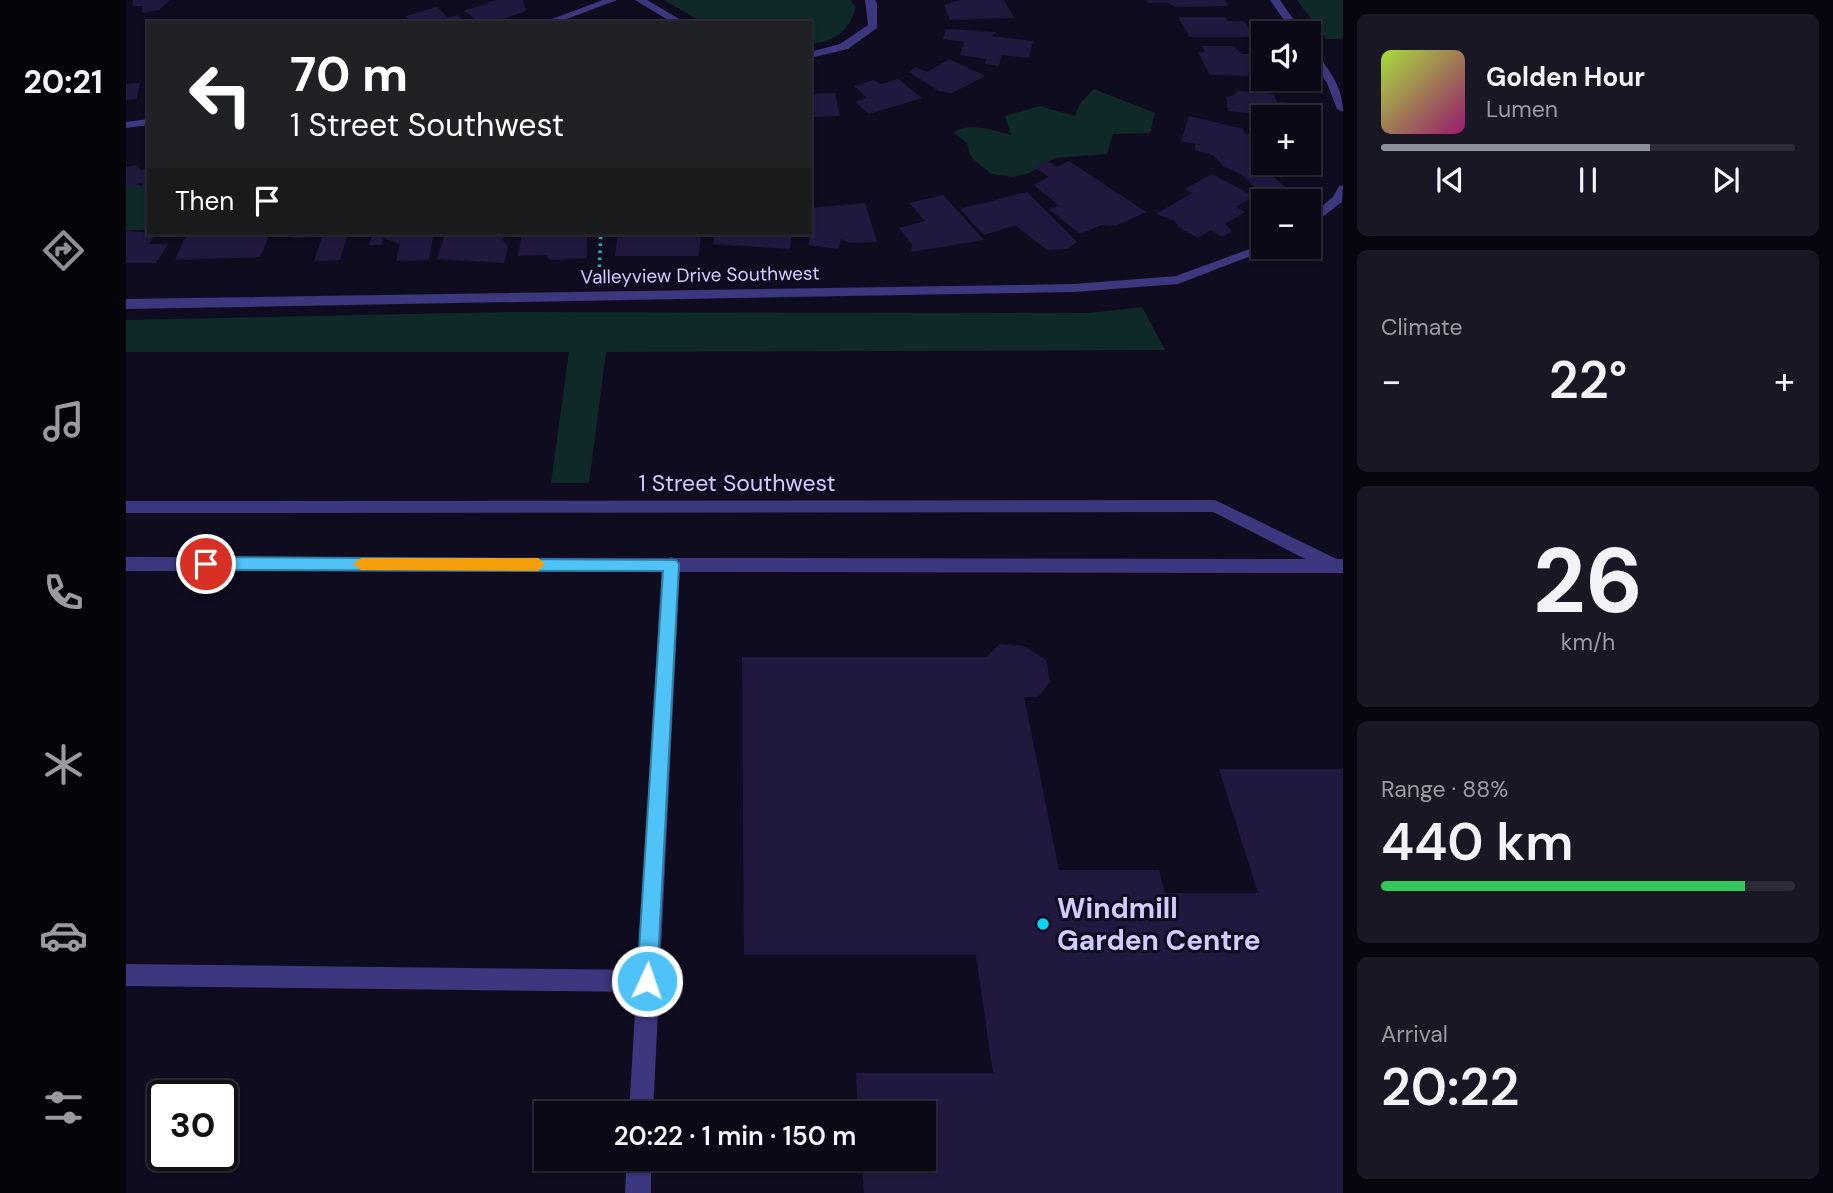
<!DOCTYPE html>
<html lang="en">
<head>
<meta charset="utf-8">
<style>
	:root { --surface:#0c0917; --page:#1a1724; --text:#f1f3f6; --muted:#9a9aa1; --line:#2c2a36; --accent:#8c9099 }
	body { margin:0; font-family:"DM Sans",sans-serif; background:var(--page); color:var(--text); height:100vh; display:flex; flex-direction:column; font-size:26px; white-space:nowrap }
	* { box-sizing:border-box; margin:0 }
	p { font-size:23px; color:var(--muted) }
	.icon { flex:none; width:38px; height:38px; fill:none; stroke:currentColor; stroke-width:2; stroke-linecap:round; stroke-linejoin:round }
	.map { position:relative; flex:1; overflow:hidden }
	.panel { display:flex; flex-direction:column; gap:14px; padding:14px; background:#07050d; width:490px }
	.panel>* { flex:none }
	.guide { position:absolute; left:21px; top:21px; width:665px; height:214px; border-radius:0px; box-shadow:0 2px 5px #0004,0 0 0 2px var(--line); background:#202124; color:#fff; overflow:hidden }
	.tools { position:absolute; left:1125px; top:21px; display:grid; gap:14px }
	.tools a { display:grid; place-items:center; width:70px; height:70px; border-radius:0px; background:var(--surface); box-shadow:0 2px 5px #0004,0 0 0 2px var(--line); font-size:35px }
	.speed { position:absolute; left:21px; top:1080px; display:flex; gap:14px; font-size:35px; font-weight:700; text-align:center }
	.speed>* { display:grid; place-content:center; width:91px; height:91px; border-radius:50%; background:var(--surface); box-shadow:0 2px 5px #0004,0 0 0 2px var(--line); line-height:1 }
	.speed .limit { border:4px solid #111; border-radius:10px; background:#fff; color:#111 }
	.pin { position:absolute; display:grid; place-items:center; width:60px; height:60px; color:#fff; margin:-30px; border:4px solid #fff; border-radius:50%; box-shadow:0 2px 7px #0007 }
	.me { position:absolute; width:77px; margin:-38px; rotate:3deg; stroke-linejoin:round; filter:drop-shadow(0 0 5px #0008) }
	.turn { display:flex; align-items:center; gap:24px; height:147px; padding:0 28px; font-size:32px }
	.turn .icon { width:91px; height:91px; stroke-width:2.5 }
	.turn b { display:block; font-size:49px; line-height:60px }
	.then { display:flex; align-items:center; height:66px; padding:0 28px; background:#0003; gap:14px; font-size:26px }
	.big { font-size:52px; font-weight:600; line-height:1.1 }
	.panel .tile { flex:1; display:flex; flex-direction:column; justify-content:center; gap:10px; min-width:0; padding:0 24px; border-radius:10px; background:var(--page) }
	.panel .dial { align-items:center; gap:0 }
	.dial b { font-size:91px; line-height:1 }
	.song { display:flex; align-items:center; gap:21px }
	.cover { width:84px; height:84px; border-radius:10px; background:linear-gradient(135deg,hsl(80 70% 55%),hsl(320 70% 35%)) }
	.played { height:7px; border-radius:4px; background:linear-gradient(90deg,var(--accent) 65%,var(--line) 65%) }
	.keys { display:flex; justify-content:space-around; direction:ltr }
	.heat { display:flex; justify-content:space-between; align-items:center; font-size:38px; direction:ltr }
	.charge { height:10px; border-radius:5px; background:linear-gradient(90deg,#34c759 88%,var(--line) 0) }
	.trip { position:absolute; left:408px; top:1101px; width:402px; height:70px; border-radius:0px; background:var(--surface); box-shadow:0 2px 5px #0004,0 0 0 2px var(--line); font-weight:600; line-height:70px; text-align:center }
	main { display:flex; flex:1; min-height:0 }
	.tabs { display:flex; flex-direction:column; width:126px; justify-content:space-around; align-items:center; background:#050409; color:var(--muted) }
	.tabs .icon { width:49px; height:49px }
	.tabs .on { color:var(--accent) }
	.tabs b { font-size:32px; color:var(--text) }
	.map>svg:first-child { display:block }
</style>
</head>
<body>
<main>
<nav class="tabs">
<b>20:21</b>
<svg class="icon on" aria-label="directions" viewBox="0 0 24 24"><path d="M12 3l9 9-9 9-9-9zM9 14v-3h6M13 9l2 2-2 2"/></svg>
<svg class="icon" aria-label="music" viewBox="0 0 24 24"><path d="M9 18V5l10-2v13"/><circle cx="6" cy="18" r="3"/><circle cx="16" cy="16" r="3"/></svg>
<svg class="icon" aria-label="phone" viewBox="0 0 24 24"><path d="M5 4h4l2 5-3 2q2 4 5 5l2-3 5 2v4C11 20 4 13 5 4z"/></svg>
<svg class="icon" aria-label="climate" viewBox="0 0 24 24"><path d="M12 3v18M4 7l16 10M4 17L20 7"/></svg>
<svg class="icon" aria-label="car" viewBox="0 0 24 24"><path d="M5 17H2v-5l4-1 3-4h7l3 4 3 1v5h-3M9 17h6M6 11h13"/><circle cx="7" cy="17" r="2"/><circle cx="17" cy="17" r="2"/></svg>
<svg class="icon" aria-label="filters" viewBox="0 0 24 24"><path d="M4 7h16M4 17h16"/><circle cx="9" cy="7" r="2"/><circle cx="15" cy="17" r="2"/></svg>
</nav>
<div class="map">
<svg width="1217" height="1193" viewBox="0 0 1217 1193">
	<rect width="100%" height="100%" fill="#100c1f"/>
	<path fill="#0f2929" d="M538,0H725L730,7C724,30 709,42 684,44V23H577Z
		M1171,0H1217V39H1200Z
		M968,89L1029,113L1024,133L987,134L981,154L929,158L903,173L887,177L865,174L845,157L841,143L827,132C845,122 866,130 885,135L879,116L913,106L949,116L955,102Z
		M0,180L23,189V230H0Z
		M1016,307L1039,350L480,352L463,483H425L443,352H0V320L382,312L963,313Z"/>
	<path fill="#211840" d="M7,0H44L33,10L16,13V6H6Z
		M370,0H397L400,11L365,23H355L338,11Z
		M834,0H878L888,18L824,20L818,5Z
		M1020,0H1099L1103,6L1049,7L1042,3H1022Z
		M311,7L322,18L331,15L339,23H279L284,21L280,16Z
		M1052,17H1099L1102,21H1118L1129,37H1064Z
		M820,29L870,32L866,36L907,41L903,58L875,55L873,66L859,64L860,59L834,55L838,42L817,39Z
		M1076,46H1107L1116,54H1137L1138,76L1084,75L1072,52H1079Z
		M823,59L859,76L826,93L813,91L783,72L789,67L801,72Z
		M772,79L796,98L743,114L729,102L741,98L728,86L748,80L755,84Z
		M14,83L11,99L0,100V84Z
		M1111,91L1148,94L1151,102L1172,104L1177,117H1138L1137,130L1132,114L1102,111L1100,97L1109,95Z
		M709,93L714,116L684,117V94Z
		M1063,116L1118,129L1117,133L1132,136L1130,144L1138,149V157L1128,156L1127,159L1159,187L1134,192L1115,174L1098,167L1087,155L1068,150L1070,144L1055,141Z
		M921,161L931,167L943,161L1020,212L989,226L976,225L954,234L923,209L933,206L908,185L923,177L908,167Z
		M11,165L15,170L23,168V187L16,188V183L0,186V167Z
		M1086,174L1127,196L1110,207L1119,212L1099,224L1106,231L1096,237L1085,230L1072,238L1052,227L1049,221L1030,214L1066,193L1059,189Z
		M901,192L951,242L941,249L921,250L889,225L858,235L834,209Z
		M817,195L858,240L785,252L786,245L773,228L799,221L783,203Z
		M739,203L751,242L724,243L715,239L712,249L682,245L685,233L684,208Z
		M0,231L30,233L23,244H42L30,263H0Z
		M61,233H144L134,257L49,260Z
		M170,233H222L214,260L188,261L196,237L168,238Z
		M247,233H285L286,237H307L303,260L270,261L274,244L258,238L255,245H243Z
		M353,233H385L376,239L382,247L378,263L311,259L318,237H336Z
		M396,233H461V258L424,260L420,255L392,256Z
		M492,233H575L573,256H489Z
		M589,233H666L664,249L587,244Z
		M874,644L898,646L920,660L924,682L912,697H898L933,870H1033L1039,893H1132L1093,769H1217V1193H738L735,1158H798V1113H732L730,1073H867L850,955H618L616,657H860Z"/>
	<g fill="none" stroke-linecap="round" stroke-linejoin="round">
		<path stroke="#2db0ab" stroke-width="3.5" stroke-dasharray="2.5 4.5" stroke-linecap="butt" d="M473,274L475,233"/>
		<path fill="#3c377e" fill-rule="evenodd" d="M0,964L521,970L529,973L532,981L529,989L521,992L0,986Z"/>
		<path fill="#3c377e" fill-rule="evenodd" d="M477,0H491L430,23H415Z
			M509,0H521L560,23H547Z
			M739,0H749L751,3V28L722,49L684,58V52L714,44L742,25Z
			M1144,0H1154L1177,33H1167Z
			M1183,47L1187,48C1202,69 1217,86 1217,112L1211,109L1201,83L1183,57Z
			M23,119V125L0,128V122Z
			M1217,185L1216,202L1183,227V217L1207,197L1213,186Z
			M1137,244L1138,247H1148L1052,284L948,292L0,309V299L948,284L1050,276Z
			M1089,500L1215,561V571H1203L1087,512L0,513V501Z
			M545,557L551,559L554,564L527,1113H503L536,564L539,559Z
			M501,1158H525V1193H499Z"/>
		<path fill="#3c377e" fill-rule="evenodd" d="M0,557L1217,559V573L0,571Z"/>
	</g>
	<path fill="#4fc3f7" stroke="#337fa1" stroke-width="2" d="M80,557L550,560L553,564L531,981L528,988L521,991L514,988L511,981L537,571L80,570L72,564Z"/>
	<path fill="#f59e0b" d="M235,558H412L419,564L412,571L235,570L227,564Z"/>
	<circle fill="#01d7f5" stroke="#100c1f" stroke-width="2.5" cx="917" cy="924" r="7"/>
	<g text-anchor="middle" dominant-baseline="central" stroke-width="6" stroke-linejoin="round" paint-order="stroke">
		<g font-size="19" fill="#d2cbff" stroke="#100c1f">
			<text transform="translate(574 275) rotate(-1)">Valleyview Drive Southwest</text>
		</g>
		<g font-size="23" fill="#d2cbff" stroke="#100c1f">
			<text x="611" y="483">1 Street Southwest</text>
		</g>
		<g font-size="28" font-weight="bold" fill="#d2cbff" stroke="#100c1f" text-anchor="start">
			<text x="931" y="908">Windmill<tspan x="931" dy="32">Garden Centre</tspan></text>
		</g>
	</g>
</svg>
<div class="tools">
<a><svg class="icon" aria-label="sound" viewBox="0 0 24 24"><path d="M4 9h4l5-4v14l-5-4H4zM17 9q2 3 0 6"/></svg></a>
<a>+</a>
<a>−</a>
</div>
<div class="speed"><div class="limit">30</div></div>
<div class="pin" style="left:80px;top:564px;background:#d93025"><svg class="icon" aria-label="arrive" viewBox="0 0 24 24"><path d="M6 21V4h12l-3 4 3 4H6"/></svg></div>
<svg class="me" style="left:521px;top:981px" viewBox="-20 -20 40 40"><circle r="17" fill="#4fc3f7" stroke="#fff" stroke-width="3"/><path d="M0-11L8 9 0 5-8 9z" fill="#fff"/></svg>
<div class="trip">20:22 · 1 min · 150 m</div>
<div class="guide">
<div class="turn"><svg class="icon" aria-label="left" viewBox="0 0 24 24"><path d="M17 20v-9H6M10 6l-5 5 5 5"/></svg><div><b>70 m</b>1 Street Southwest</div></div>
<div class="then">Then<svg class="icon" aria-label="arrive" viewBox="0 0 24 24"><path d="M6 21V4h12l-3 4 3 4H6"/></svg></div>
</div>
</div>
<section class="panel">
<div class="tile">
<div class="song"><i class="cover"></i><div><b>Golden Hour</b><p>Lumen</p></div></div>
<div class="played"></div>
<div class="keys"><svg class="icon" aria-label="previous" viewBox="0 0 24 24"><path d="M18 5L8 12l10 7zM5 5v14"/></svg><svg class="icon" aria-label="pause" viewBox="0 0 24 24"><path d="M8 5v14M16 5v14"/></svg><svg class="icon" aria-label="next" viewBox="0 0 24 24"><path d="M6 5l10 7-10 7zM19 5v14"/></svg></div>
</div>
<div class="tile"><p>Climate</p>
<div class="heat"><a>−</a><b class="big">22°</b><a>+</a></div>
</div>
<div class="tile dial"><b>26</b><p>km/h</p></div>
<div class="tile"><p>Range · 88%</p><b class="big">440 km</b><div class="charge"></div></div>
<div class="tile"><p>Arrival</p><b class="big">20:22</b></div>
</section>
</main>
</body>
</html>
